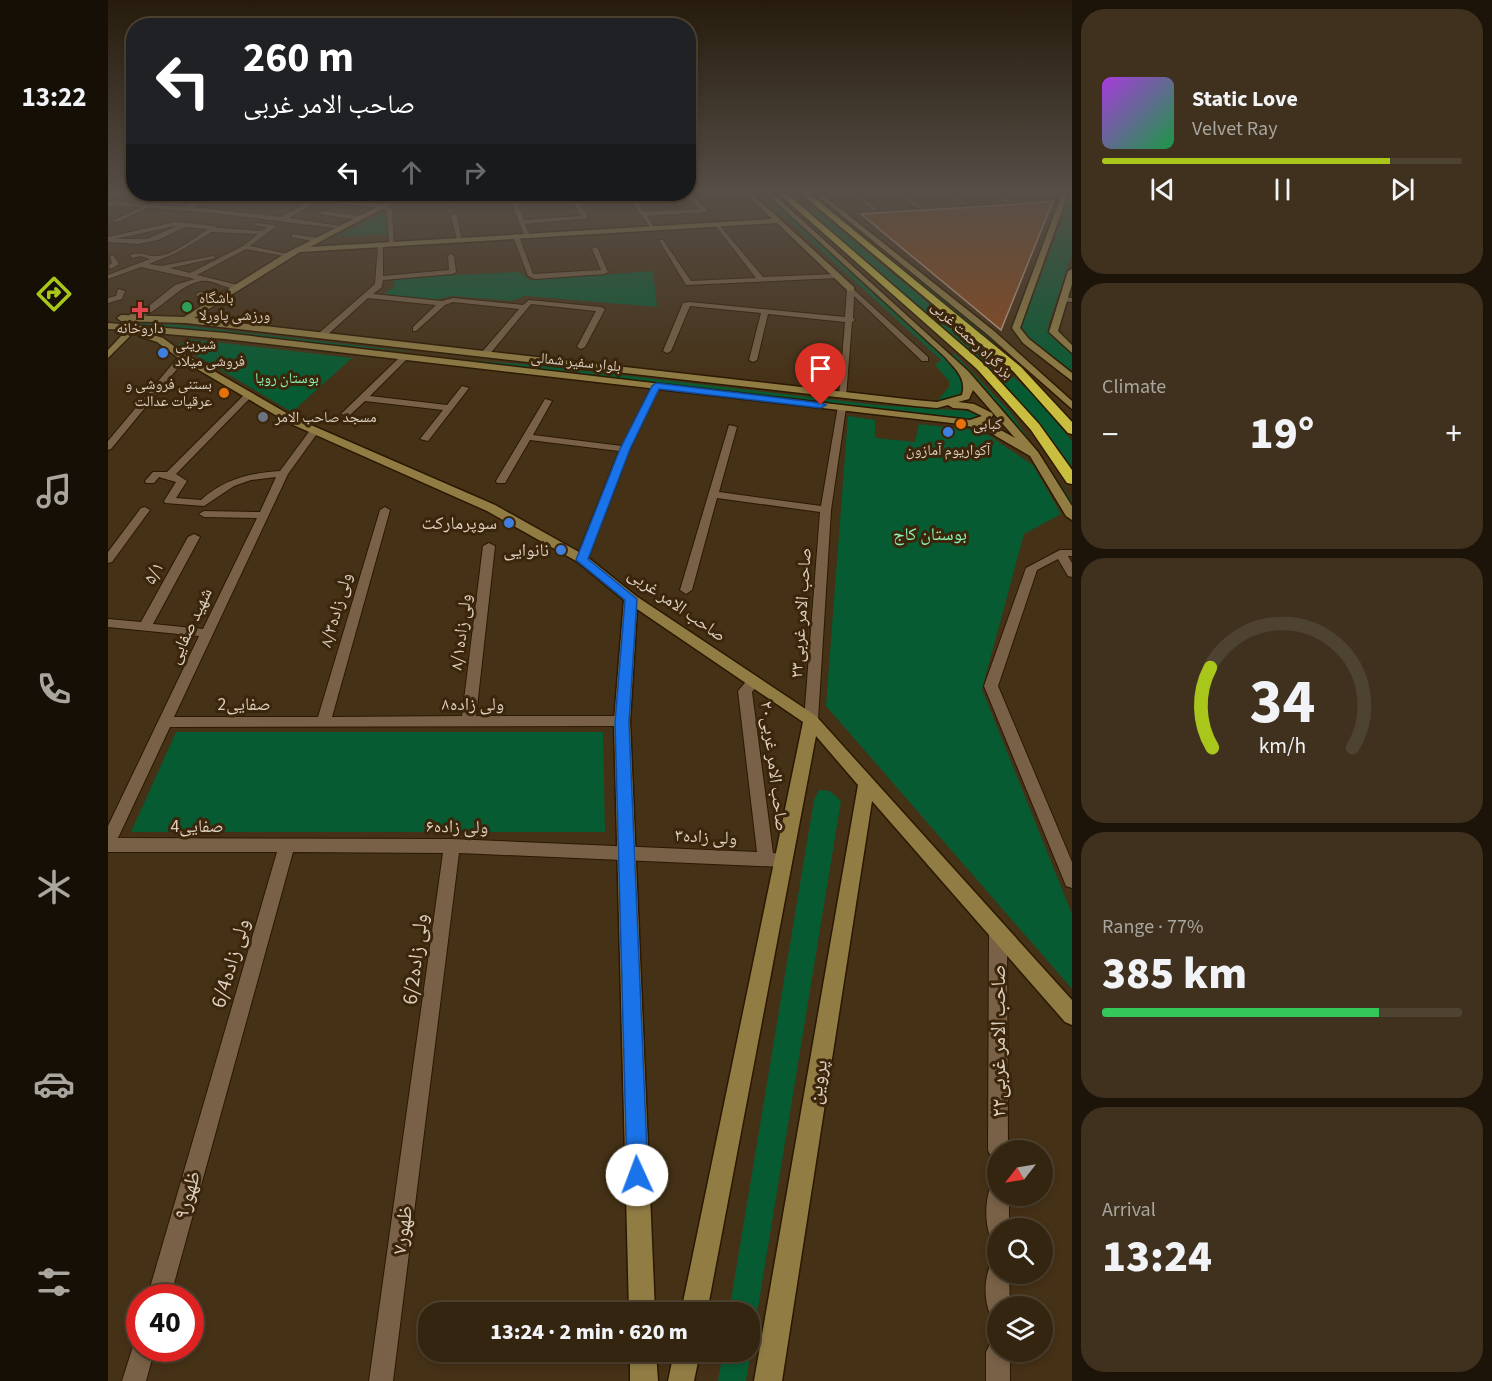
<!DOCTYPE html>
<html lang="en">
<head>
<meta charset="utf-8">
<style>
	:root { --surface:#342510; --page:#3f311e; --text:#f1f3f6; --muted:#a9a59f; --line:#4e4230; --accent:#a9c71b }
	body { margin:0; font-family:"Source Sans 3","Noto Naskh Arabic",sans-serif; background:var(--page); color:var(--text); height:100vh; display:flex; flex-direction:column; font-size:22px; white-space:nowrap }
	* { box-sizing:border-box; margin:0 }
	p { font-size:20px; color:var(--muted) }
	.icon { flex:none; width:33px; height:33px; fill:none; stroke:currentColor; stroke-width:2; stroke-linecap:round; stroke-linejoin:round }
	.map { position:relative; flex:1; overflow:hidden }
	.drawer { display:flex; flex-direction:column; gap:9px; padding:9px; background:#1d1409; width:420px }
	.drawer>* { flex:none }
	.guide { position:absolute; left:18px; top:18px; width:570px; height:183px; border-radius:24px; box-shadow:0 3px 9px #0003,0 0 0 2px var(--line); background:#202124; color:#fff; overflow:hidden }
	.needle { width:39px; rotate:239deg }
	.fabs { position:absolute; left:879px; top:1140px; display:grid; gap:12px }
	.fabs a { display:grid; place-items:center; width:66px; height:66px; border-radius:50%; background:var(--surface); box-shadow:0 3px 9px #0003,0 0 0 2px var(--line); font-size:30px }
	.speed { position:absolute; left:18px; top:1284px; display:flex; gap:12px; font-size:30px; font-weight:700; text-align:center }
	.speed>* { display:grid; place-content:center; width:78px; height:78px; border-radius:50%; background:var(--surface); box-shadow:0 3px 9px #0003,0 0 0 2px var(--line); line-height:1 }
	.speed .limit { border:9px solid #d22; background:#fff; color:#111 }
	.pin { position:absolute; display:grid; place-items:center; width:51px; height:51px; color:#fff; margin:-62px -26px; border-radius:50% 50% 50% 0; rotate:-45deg; box-shadow:0 0 6px #0007 }
	.pin .icon { rotate:45deg }
	.me { position:absolute; width:66px; margin:-33px; rotate:358deg; stroke-linejoin:round; filter:drop-shadow(0 0 4px #0008) }
	.turn { display:flex; align-items:center; gap:21px; height:126px; padding:0 18px; font-size:27px }
	.turn .icon { width:78px; height:78px; stroke-width:2.5 }
	.turn b { display:block; font-size:42px; line-height:51px }
	.lanes { display:flex; align-items:center; height:57px; padding:0 18px; background:#0003; justify-content:center; gap:30px; direction:ltr }
	.lanes .off { opacity:.35 }
	.big { font-size:45px; font-weight:800; line-height:1.1 }
	.drawer .card { flex:1; display:flex; flex-direction:column; justify-content:center; gap:9px; min-width:0; padding:0 21px; border-radius:24px; background:var(--page) }
	.drawer .dial { align-items:center; gap:0 }
	.dial svg { height:156px; overflow:visible; fill:none; stroke:var(--line); stroke-width:7; stroke-linecap:round; text-anchor:middle }
	.dial text { fill:var(--text); stroke:none }
	.song { display:flex; align-items:center; gap:18px }
	.cover { width:72px; height:72px; border-radius:9px; background:linear-gradient(135deg,hsl(280 70% 55%),hsl(140 70% 35%)) }
	.played { height:6px; border-radius:3px; background:linear-gradient(90deg,var(--accent) 80%,var(--line) 80%) }
	.keys { display:flex; justify-content:space-around; direction:ltr }
	.heat { display:flex; justify-content:space-between; align-items:center; font-size:33px; direction:ltr }
	.charge { height:9px; border-radius:4px; background:linear-gradient(90deg,#34c759 77%,var(--line) 0) }
	.trip { position:absolute; left:310px; top:1302px; width:342px; height:60px; border-radius:24px; background:var(--surface); box-shadow:0 3px 9px #0003,0 0 0 2px var(--line); font-weight:800; line-height:60px; text-align:center }
	main { display:flex; flex:1; min-height:0 }
	.tab-bar { display:flex; flex-direction:column; width:108px; justify-content:space-around; align-items:center; background:#150f06; color:var(--muted) }
	.tab-bar .icon { width:42px; height:42px }
	.tab-bar .selected { color:var(--accent) }
	.tab-bar b { font-size:27px; color:var(--text) }
	.map>svg:first-child { display:block }
</style>
</head>
<body>
<main>
<nav class="tab-bar">
<b>13:22</b>
<svg class="icon selected" aria-label="directions" viewBox="0 0 24 24"><path d="M12 3l9 9-9 9-9-9zM9 14v-3h6M13 9l2 2-2 2"/></svg>
<svg class="icon" aria-label="music" viewBox="0 0 24 24"><path d="M9 18V5l10-2v13"/><circle cx="6" cy="18" r="3"/><circle cx="16" cy="16" r="3"/></svg>
<svg class="icon" aria-label="phone" viewBox="0 0 24 24"><path d="M5 4h4l2 5-3 2q2 4 5 5l2-3 5 2v4C11 20 4 13 5 4z"/></svg>
<svg class="icon" aria-label="climate" viewBox="0 0 24 24"><path d="M12 3v18M4 7l16 10M4 17L20 7"/></svg>
<svg class="icon" aria-label="car" viewBox="0 0 24 24"><path d="M5 17H2v-5l4-1 3-4h7l3 4 3 1v5h-3M9 17h6M6 11h13"/><circle cx="7" cy="17" r="2"/><circle cx="17" cy="17" r="2"/></svg>
<svg class="icon" aria-label="filters" viewBox="0 0 24 24"><path d="M4 7h16M4 17h16"/><circle cx="9" cy="7" r="2"/><circle cx="15" cy="17" r="2"/></svg>
</nav>
<div class="map">
<svg width="964" height="1381" viewBox="0 0 964 1381">
	<rect width="100%" height="100%" fill="#453116"/>
	<path fill="#075b33" d="M648,191H656L830,348L850,371L855,390L848,397L830,400L841,387V381L827,365L833,360Z
		M964,193V254L940,326L945,338L964,353V375L915,334L913,328Z
		M700,209H707L871,345L925,395L964,441V467C915,398 852,343 789,288C759,262 727,238 700,209Z
		M274,213H279V234L228,237Z
		M773,249L899,351L887,345Z
		M545,271L549,307L417,296L404,301L344,296L326,300L276,294L287,286L285,278L411,272L422,280Z
		M0,322L71,325L315,353L0,324Z
		M81,339L244,358L184,412L70,345Z
		M846,353L902,412L964,501V508L901,416L844,355Z
		M345,359L426,365L769,405L859,411L873,417L867,420L343,360Z
		M740,416L767,420V438L807,442L811,424L874,431L925,465L953,514L916,534L874,689L964,914V989L718,706Z
		M68,732H495L497,832H23Z
		M711,790L722,791L733,801L638,1381H610L615,1352H642V1312H621L706,800Z"/>
	<path fill="#8a4a1e" stroke="#c19f8b" stroke-width="1.5" d="M945,201L893,330L753,214L899,205Z"/>
	<g fill="none" stroke-linecap="round" stroke-linejoin="round">
		<defs>
			<path id="street" d="M0,191H9L0,195Z
				M580,191L599,210V212L539,216L547,228L544,230L518,194H524L536,212L592,209L577,194H580Z
				M740,191H746L771,210L766,211Z
				M786,191H792L814,207L809,208Z
				M834,191H840L861,204L856,205Z
				M879,191H885L904,202L899,203Z
				M51,194H58L35,204L76,207L104,194H111L84,207L173,217L202,201L143,196L140,194L208,198L210,201L181,218L238,227L235,229L107,213L40,208L9,222L4,221L34,207L0,205V201L26,203Z
				M212,194H223L220,196Z
				M338,194H344L346,206L341,205Z
				M400,194H406L416,220L473,216L461,194H467L480,218L417,224L422,236L417,237Z
				M228,200L273,204L284,209L286,245L281,244L279,211L273,208L226,203Z
				M214,211L251,216L254,218L251,220L212,214Z
				M346,214L349,216L354,241L349,240L343,216Z
				M67,222L106,226L109,228L154,231L159,227L146,225V223L167,225V227L142,246L184,255L181,257L138,249L89,275L130,285V289C118,289 104,279 93,281C66,286 49,319 22,318V314L41,306L67,285L87,279L33,267L0,279V275L42,259L33,256L24,258L22,255C35,251 39,257 49,256C66,255 86,238 100,229L77,227L50,240L30,244L0,242V237ZM69,226L39,239H7L67,226ZM104,232L150,234L135,246L82,273L62,268L108,258L105,256L53,266L41,264L68,253Z
				M609,222L655,277L729,274L733,276L729,278L578,285L551,240H555L583,281L648,278L607,225Z
				M185,234L210,238L213,240L210,242L183,237Z
				M408,234L411,236L425,274L493,270L484,249L487,247L490,249L500,272L497,274L427,279L420,276L405,236Z
				M270,244L275,245V276L341,270L340,256L343,254L346,256L348,272L345,274L275,280L274,287L265,294L334,301L345,298L415,305L421,300L493,307L497,309L477,347L473,349L469,347L488,311L423,304L380,356H374V352L411,309L345,302L337,305L308,331H305V327L328,305L260,298L217,337H211V333L267,284Z
				M5,255L11,264L3,269L0,266L4,263L2,257Z
				M743,287L820,357V361H814L746,296L745,318L747,320L744,322L738,397L731,395L737,322L660,314L649,360L645,362L641,360L653,313L582,306L563,351L559,353L555,351L575,303L581,302L737,317L739,289Z
				M10,289L17,291L14,299L0,303V298L8,296Z
				M92,292L117,297L113,299L89,296L88,294Z
				M955,297L964,298V302L952,301L951,299Z
				M72,355L79,357L3,449L0,450V441Z
				M294,355L301,357L262,396L339,405L354,386L361,388L320,441L312,439L335,410L257,401L241,416L233,414Z
				M548,383L552,386L522,449L480,559L478,561H470L468,559L511,451L422,440L397,483H389L388,481L437,399L444,401L425,435L514,446L544,386Z
				M138,393L145,395L68,474L79,481L68,498L93,500C116,479 142,473 172,471L203,429L211,431L180,474L66,717H210L272,510L277,507L282,510L224,717L354,716L375,546L381,543L387,546L368,716H514L519,717L521,721L519,725L514,726L62,727L10,838L344,839L649,852L630,691L641,678L646,676L653,681L644,692L665,853L681,855L683,860L681,865L675,867L351,853L285,1381H261L335,853L185,852L62,1298H39L169,852H0V826L91,636L0,627V619L33,622L80,537L86,534L92,537L45,624L95,629L149,518L96,517L91,514L96,511L152,512L168,477L143,480L126,486L96,506L57,503L56,501L68,482L51,477L46,483H38L37,481L45,472H59Z
				M730,406L738,408L723,510L710,720L708,724H698L696,720L712,512L609,498L584,590L578,594L572,590L621,425L629,427L611,492L713,506Z
				M37,507L42,510L4,562L0,563V552L33,508Z
				M952,550H964V556H960L964,563V577L960,576L950,559L929,570L890,686L964,862V888L958,886L956,881L876,686L918,568Z
				M890,923L896,925L899,931L900,1150H890V1160L883,1157L880,1150L881,931L884,925Z
				M890,1186V1196H901V1228H890V1239L882,1236C877,1223 877,1202 882,1188Z
				M890,1263V1274H901L902,1306H890V1317L882,1314C876,1300 876,1280 882,1266Z
				M32,1338V1348H47L38,1381H14L27,1340Z
				M890,1340V1352H902V1381H878V1352L882,1344Z"/>
			<path id="secondary" d="M635,191H641L746,287V291H740L669,223L192,252L86,318L807,400L829,402L854,395C859,378 847,369 837,357L656,191H662L860,371L930,452L964,506V520L958,516L922,456L879,431L852,424L117,339L35,332L55,338L78,355L189,419L387,505L478,556L528,596L708,716L964,1000V1025L957,1022L764,801L674,1381H646L750,785L708,736L599,1312H573L695,722L529,609L522,721L547,1312H521L506,721L516,600L470,562L379,511L181,423L72,359L49,342L31,336L30,334L34,331L0,329V323L117,333L862,420L874,416L860,409L845,408L840,405L829,408L807,406L78,323L13,321L9,318L13,315L76,317L178,253L295,194H302L202,247L664,219ZM865,390L907,438L887,427L873,423L882,420L885,415L884,413L866,404L850,402L861,399Z
				M704,191H710L886,331L964,401V409L880,335Z
				M955,191H961L912,328L921,339L964,373V381L915,343L904,328Z
				M964,269V284L950,331L964,345V353L941,332L960,271Z
				M17,332L24,334L0,358V350Z
				M522,1352H548L550,1381H522Z
				M566,1352H592L586,1381H560Z"/>
			<path id="highway" d="M668,191H676L877,365L931,424L964,470V484L959,483L923,430L869,369Z
				M690,191H698L913,367L964,422V434L960,433L905,371Z"/>
		</defs>
		<use href="#street" stroke="#2b1800" stroke-width="2"/>
		<use href="#secondary" stroke="#2b1800" stroke-width="3"/>
		<use href="#highway" stroke="#2b1800" stroke-width="3"/>
		<use href="#street" fill="#786146" fill-rule="evenodd"/>
		<use href="#secondary" fill="#917d44" fill-rule="evenodd"/>
		<use href="#highway" fill="#cabe40" fill-rule="evenodd"/>
	</g>
	<linearGradient id="sky" x2="0" y2="1"><stop stop-color="#261b0c"/><stop offset="0.5" stop-color="#564e47"/><stop offset="1" stop-color="#564e47" stop-opacity="0"/></linearGradient>
	<rect width="964" height="384" fill="url(#sky)"/>
	<path fill="#1a73e8" stroke="#114b97" stroke-width="1.5" d="M548,383L713,403L718,405L713,408L551,389L522,449L480,559L529,599L521,722L540,1175L537,1182L529,1185L522,1182L519,1175L507,722L517,600L468,560L512,449L544,386Z"/>
	<circle fill="#2e9e5b" stroke="#3b260c" stroke-width="2" cx="79" cy="307" r="6"/>
	<path fill="#e0444e" stroke="#3b260c" stroke-width="2" d="M29 301h6v6h6v6h-6v6h-6v-6h-6v-6h6z"/>
	<g fill="#3f7fe0" stroke="#3b260c" stroke-width="2">
		<circle cx="55" cy="353" r="6"/>
		<circle cx="840" cy="432" r="6"/>
		<circle cx="401" cy="523" r="6"/>
		<circle cx="453" cy="550" r="6"/>
	</g>
	<g fill="#e8710a" stroke="#3b260c" stroke-width="2">
		<circle cx="116" cy="393" r="6"/>
		<circle cx="853" cy="424" r="6"/>
	</g>
	<circle fill="#6b7280" stroke="#3b260c" stroke-width="2" cx="155" cy="417" r="6"/>
	<g text-anchor="middle" dominant-baseline="central" stroke-width="6" stroke-linejoin="round" paint-order="stroke">
		<g font-size="15" fill="#dccfc0" stroke="#3b260c" text-anchor="start">
			<text x="91" y="298">باشگاه<tspan x="91" dy="17">ورزشی پاورلا</tspan></text>
			<text x="32" y="328" text-anchor="middle">داروخانه</text>
			<text x="67" y="344">شیرینی<tspan x="67" dy="17">فروشی میلاد</tspan></text>
			<text x="104" y="384" text-anchor="end">بستنی فروشی و<tspan x="104" dy="17">عرقیات عدالت</tspan></text>
			<text x="167" y="417">مسجد صاحب الامر</text>
			<text x="865" y="424">کبابی</text>
			<text x="840" y="450" text-anchor="middle">آکواریوم آمازون</text>
		</g>
		<g font-size="15" fill="#dccfc0" stroke="#3b260c">
			<text transform="translate(864 340) rotate(43)">بزرگراه رحمت غربی</text>
			<text transform="translate(468 362) rotate(6)">بلوار سفیر شمالی</text>
		</g>
		<g font-size="15" fill="#8cf4b3" stroke="#3b260c">
			<text x="179" y="378">بوستان رویا</text>
		</g>
		<g font-size="18" fill="#dccfc0" stroke="#3b260c" text-anchor="end">
			<text x="389" y="523">سوپرمارکت</text>
			<text x="441" y="550">نانوایی</text>
		</g>
		<g font-size="18" fill="#8cf4b3" stroke="#3b260c">
			<text x="822" y="534">بوستان کاج</text>
		</g>
		<g font-size="18" fill="#dccfc0" stroke="#3b260c">
			<text transform="translate(46 573) rotate(-61)">۵/۱</text>
			<text transform="translate(569 605) rotate(35)">صاحب الامر غربی</text>
			<text transform="translate(228 610) rotate(-74)">ولی زاده۸/۳</text>
			<text transform="translate(693 613) rotate(-86)">صاحب الامر غربی۲۳</text>
			<text transform="translate(82 626) rotate(-65)">شهید صفایی</text>
			<text transform="translate(353 632) rotate(-83)">ولی زاده۸/۱</text>
			<text x="136" y="704">2صفایی</text>
			<text x="365" y="704">ولی زاده۸</text>
			<text transform="translate(666 766) rotate(83)">صاحب الامر غربی۲۰</text>
			<text x="89" y="826">4صفایی</text>
			<text transform="translate(349 827) rotate(1)">ولی زاده۶</text>
			<text transform="translate(598 837) rotate(3)">ولی زاده۳</text>
		</g>
		<g font-size="21" fill="#dccfc0" stroke="#3b260c">
			<text transform="translate(307 959) rotate(-83)">6/2ولی زاده</text>
			<text transform="translate(122 963) rotate(-74)">6/4ولی زاده</text>
			<text transform="translate(890 1041) rotate(-90)">صاحب الامر غربی٢٢</text>
			<text transform="translate(709 1082) rotate(-81)">پروین</text>
			<text transform="translate(79 1195) rotate(-74)">ظهور۹</text>
			<text transform="translate(294 1230) rotate(-82)">ظهور۷</text>
		</g>
	</g>
</svg>
<div class="fabs">
<a><svg class="needle" viewBox="-14 -14 28 28"><path d="M0-13l5 13h-10z" fill="#e53935"/><path d="M0 13l5-13h-10z" fill="#a9a59f"/></svg></a>
<a><svg class="icon" aria-label="search" viewBox="0 0 24 24"><circle cx="10" cy="10" r="6"/><path d="M15 15l6 6"/></svg></a>
<a><svg class="icon" aria-label="layers" viewBox="0 0 24 24"><path d="M12 4l9 5-9 5-9-5zM3 14l9 5 9-5"/></svg></a>
</div>
<div class="speed"><div class="limit">40</div></div>
<div class="pin" style="left:713px;top:405px;background:#d93025"><svg class="icon" aria-label="arrive" viewBox="0 0 24 24"><path d="M6 21V4h12l-3 4 3 4H6"/></svg></div>
<svg class="me" style="left:529px;top:1175px" viewBox="-20 -20 40 40"><circle r="19" fill="#fff"/><path d="M0-13L10 11 0 6-10 11z" fill="#1a73e8"/></svg>
<div class="trip">13:24 · 2 min · 620 m</div>
<div class="guide">
<div class="turn"><svg class="icon" aria-label="left" viewBox="0 0 24 24"><path d="M17 20v-9H6M10 6l-5 5 5 5"/></svg><div><b>260 m</b>صاحب الامر غربی</div></div>
<div class="lanes"><svg class="icon" aria-label="left" viewBox="0 0 24 24"><path d="M17 20v-9H6M10 6l-5 5 5 5"/></svg><svg class="icon off" aria-label="ahead" viewBox="0 0 24 24"><path d="M12 20V5M6 11l6-6 6 6"/></svg><svg class="icon off" aria-label="right" viewBox="0 0 24 24"><path d="M7 20v-9h11M14 6l5 5-5 5"/></svg></div>
</div>
</div>
<section class="drawer">
<div class="card">
<div class="song"><i class="cover"></i><div><b>Static Love</b><p>Velvet Ray</p></div></div>
<div class="played"></div>
<div class="keys"><svg class="icon" aria-label="previous" viewBox="0 0 24 24"><path d="M18 5L8 12l10 7zM5 5v14"/></svg><svg class="icon" aria-label="pause" viewBox="0 0 24 24"><path d="M8 5v14M16 5v14"/></svg><svg class="icon" aria-label="next" viewBox="0 0 24 24"><path d="M6 5l10 7-10 7zM19 5v14"/></svg></div>
</div>
<div class="card"><p>Climate</p>
<div class="heat"><a>−</a><b class="big">19°</b><a>+</a></div>
</div>
<div class="card dial"><svg viewBox="0 0 100 80">
<path d="M14 69A42 42 0 1 1 86 69"/>
<path d="M14 69A42 42 0 0 1 13 28" stroke="#a9c71b"/>
<text x="50" y="56" font-size="32" font-weight="700">34</text>
<text x="50" y="72" font-size="11">km/h</text>
</svg></div>
<div class="card"><p>Range · 77%</p><b class="big">385 km</b><div class="charge"></div></div>
<div class="card"><p>Arrival</p><b class="big">13:24</b></div>
</section>
</main>
</body>
</html>
